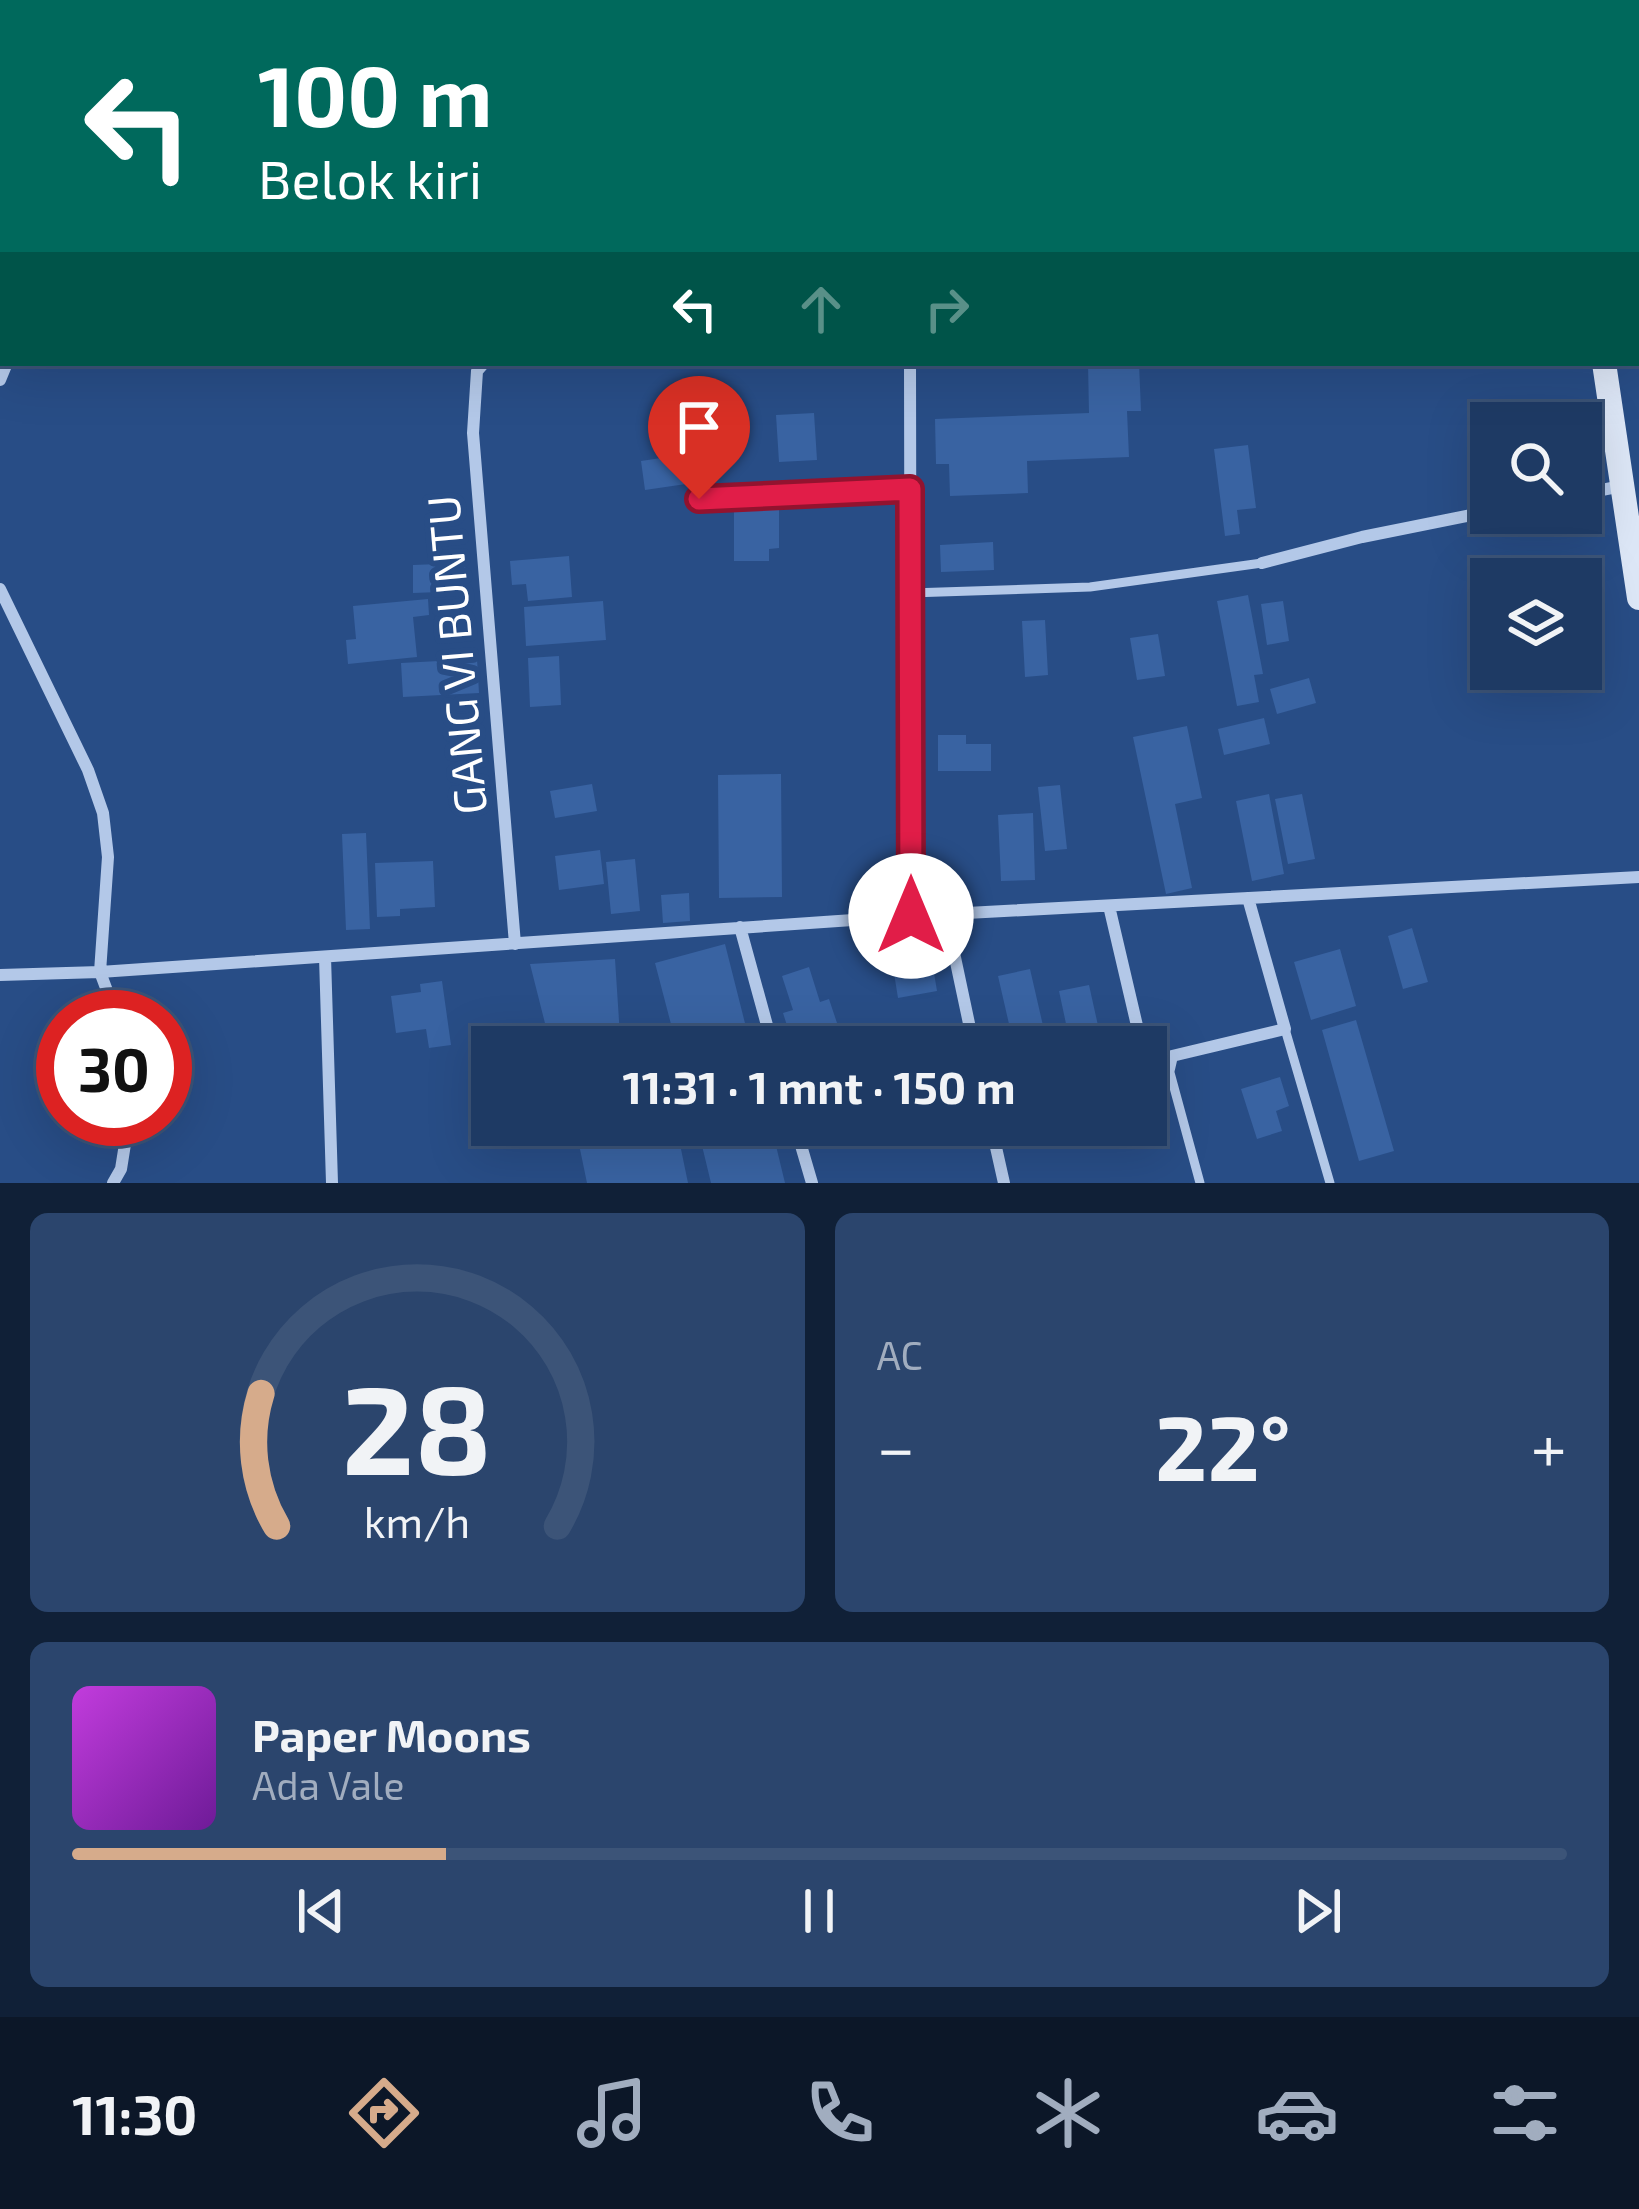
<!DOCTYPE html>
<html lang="id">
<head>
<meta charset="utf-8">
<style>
	:root { --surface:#1e3a64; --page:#2b456d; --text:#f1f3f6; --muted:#a1adbf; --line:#3c5478; --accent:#d6ab8b }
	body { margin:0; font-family:"Exo 2",sans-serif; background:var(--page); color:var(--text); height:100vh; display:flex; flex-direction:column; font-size:45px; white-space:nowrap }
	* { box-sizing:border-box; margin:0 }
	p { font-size:39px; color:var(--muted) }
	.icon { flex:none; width:66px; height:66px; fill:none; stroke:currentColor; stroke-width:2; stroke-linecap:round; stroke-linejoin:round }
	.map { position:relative; height:1183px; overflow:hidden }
	.details { display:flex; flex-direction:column; gap:30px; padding:30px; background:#102037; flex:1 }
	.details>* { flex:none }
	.hud { position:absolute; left:0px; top:0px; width:1641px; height:366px; box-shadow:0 12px 48px #0002,0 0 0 3px var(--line); background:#00695c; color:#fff; overflow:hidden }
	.controls { position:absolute; left:1470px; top:402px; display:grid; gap:24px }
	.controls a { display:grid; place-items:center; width:132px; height:132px; border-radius:0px; background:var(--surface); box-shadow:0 12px 48px #0002,0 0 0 3px var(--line); font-size:60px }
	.speed { position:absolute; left:36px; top:990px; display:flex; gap:24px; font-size:60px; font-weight:700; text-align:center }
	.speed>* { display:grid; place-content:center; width:156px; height:156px; border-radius:50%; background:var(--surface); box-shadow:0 12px 48px #0002,0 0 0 3px var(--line); line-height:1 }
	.speed .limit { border:18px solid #d22; background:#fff; color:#111 }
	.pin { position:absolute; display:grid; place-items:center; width:102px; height:102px; color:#fff; margin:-123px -51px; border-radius:50% 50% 50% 0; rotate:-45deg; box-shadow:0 0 12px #0007 }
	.pin .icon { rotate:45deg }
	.me { position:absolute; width:132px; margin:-66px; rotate:0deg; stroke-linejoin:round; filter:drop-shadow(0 0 9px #0008) }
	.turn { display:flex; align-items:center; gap:42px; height:252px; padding:0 60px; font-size:54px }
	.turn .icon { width:156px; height:156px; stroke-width:2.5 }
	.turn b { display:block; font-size:84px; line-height:102px }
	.lanes { display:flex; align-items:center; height:114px; padding:0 60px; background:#0003; justify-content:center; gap:60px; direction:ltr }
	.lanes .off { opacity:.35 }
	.big { font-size:90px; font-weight:700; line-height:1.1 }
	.details .card { flex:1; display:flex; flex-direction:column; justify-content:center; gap:18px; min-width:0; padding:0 42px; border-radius:18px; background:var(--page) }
	.details .dial { align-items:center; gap:0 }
	.dial svg { height:312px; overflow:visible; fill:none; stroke:var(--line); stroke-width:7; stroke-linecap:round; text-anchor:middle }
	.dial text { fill:var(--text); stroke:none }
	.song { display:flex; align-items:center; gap:36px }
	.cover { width:144px; height:144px; border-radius:18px; background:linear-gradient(135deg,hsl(290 70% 55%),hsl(280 70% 35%)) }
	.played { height:12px; border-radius:6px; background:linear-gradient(90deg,var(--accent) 25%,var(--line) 25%) }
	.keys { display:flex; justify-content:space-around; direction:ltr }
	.heat { display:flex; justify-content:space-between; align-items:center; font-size:66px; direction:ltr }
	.details .tiles { flex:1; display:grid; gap:30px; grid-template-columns:1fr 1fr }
	.card:last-child { grid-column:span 2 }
	.trip { position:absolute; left:471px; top:1026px; width:696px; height:120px; border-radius:0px; background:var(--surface); box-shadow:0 12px 48px #0002,0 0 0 3px var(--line); font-weight:700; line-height:120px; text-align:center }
	.menu { display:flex; height:192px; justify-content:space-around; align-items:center; background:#0c1728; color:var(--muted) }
	.menu .icon { width:84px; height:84px }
	.menu .current { color:var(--accent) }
	.menu b { font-size:54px; color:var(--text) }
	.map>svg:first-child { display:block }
</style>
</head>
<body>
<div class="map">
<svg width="1639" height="1183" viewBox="0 0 1639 1183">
	<rect width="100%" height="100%" fill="#284d86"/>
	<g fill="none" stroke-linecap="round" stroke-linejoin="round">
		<path stroke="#1c3966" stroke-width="54" d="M24,3L25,0
			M0,88L3,77"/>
	</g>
	<path fill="#3963a2" d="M1088,363H1139L1141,411H1127L1129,457L1027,461L1028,493L950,496L949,464H936L935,419L1089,413Z
		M814,413L817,460L779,462L776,415Z
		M701,420H729L730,464L701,465Z
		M1248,445L1256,508L1237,510L1240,534L1225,536L1214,449Z
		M681,455L686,484L645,490L641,461Z
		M734,504H779V548L769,549V561H734Z
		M993,542L994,570L941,572L940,545Z
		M569,556L572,597L528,601L526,584L512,585L510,561Z
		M465,563L466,591L413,593V565Z
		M1248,595L1263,674L1254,675L1259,702L1237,706L1217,601Z
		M428,599L429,615L413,617L417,657L348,664L346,640L356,639L353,606Z
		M603,601L606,640L526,646L524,607Z
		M1283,601L1289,641L1267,645L1261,604Z
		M1045,620L1048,675L1025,677L1022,621Z
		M1158,634L1165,676L1137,680L1130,638Z
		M559,656L561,705L530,707L528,658Z
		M477,659L479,693L403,697L401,663Z
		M1309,678L1316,703L1277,714L1270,689Z
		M1264,718L1270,744L1224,755L1218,729Z
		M1187,726L1202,798L1175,804L1192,888L1166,894L1133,737Z
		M938,735H966V744H991V771H938Z
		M781,774L782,897L719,898L718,775Z
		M592,784L597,811L555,818L550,791Z
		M1060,785L1067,849L1045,851L1038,787Z
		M1269,794L1284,874L1252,881L1236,801Z
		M1302,794L1315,859L1288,864L1275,799Z
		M1033,813L1035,880L1001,881L998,815Z
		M366,833L370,929L346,930L342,834Z
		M600,850L604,884L559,890L555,856Z
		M635,859L640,911L611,914L606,862Z
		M433,861L435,907L400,909V916L377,917L375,863Z
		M689,893L690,921L663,923L661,895Z
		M1412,928L1428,982L1403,989L1388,936Z
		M725,944L751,1047H677L655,963Z
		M1340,949L1356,1006L1311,1020L1294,962Z
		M918,955L920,963L932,961L937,991L898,998L893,967L903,966L902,958Z
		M615,959L620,1036L664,1031L669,1047H551L530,964Z
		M809,967L820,1002L829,999L837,1023L791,1038L783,1013L793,1010L782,976Z
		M1030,969L1044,1030L1012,1037L998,976Z
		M442,981L451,1045L429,1048L426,1029L396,1033L391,996L421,992L420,984Z
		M1089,985L1101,1039L1128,1033L1131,1047H1071L1059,991Z
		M1356,1020L1394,1151L1359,1161L1322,1030Z
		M885,1028L890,1047H848L862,1042L860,1035Z
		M1280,1077L1289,1106L1276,1111L1282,1131L1257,1139L1241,1089Z
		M575,1125H676L688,1183H587Z
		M697,1125H771L785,1183H711Z"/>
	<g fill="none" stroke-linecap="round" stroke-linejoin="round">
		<path stroke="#b3c8e8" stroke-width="9" d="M699,499L910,489
			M910,593L1090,587L1262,563
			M1285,1029L1330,1183
			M1169,1069L1200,1183"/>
		<path stroke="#b3c8e8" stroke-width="12" d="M1009,0V3
			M163,3L164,0
			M484,363L477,371L473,433L515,944
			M910,363L911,916
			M0,380L7,363
			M1581,494L1622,486
			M1262,563L1362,537L1491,511
			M0,589L88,770L103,813L108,857L100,972L117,1017
			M1109,906L1142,1047
			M946,915L974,1047
			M740,927L773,1047
			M325,957L332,1183
			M0,975L100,972L911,916L1639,877
			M1169,1069L1172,1056L1285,1029L1248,898
			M795,1125L812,1183
			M991,1125L1004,1183
			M113,1183L121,1169L129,1119"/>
		<path stroke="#dde7f7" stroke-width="24" d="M1545,0V3
			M1604,363L1639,598"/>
	</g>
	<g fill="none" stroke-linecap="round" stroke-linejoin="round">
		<defs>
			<path id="route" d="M699,499L910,489L911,916"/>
		</defs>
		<use href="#route" stroke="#92132f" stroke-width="30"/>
		<use href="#route" stroke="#e11d48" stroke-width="21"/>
	</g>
	<g text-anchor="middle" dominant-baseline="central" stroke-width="12" stroke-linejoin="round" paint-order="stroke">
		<g font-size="45" fill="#fff" stroke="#284d86">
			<text transform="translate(455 655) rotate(-95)">GANG VI BUNTU</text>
		</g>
	</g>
</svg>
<div class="controls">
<a><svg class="icon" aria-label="search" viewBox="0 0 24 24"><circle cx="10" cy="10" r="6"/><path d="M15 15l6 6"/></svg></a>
<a><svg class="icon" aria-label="layers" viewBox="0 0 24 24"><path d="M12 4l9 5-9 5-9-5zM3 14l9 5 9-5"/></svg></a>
</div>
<div class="speed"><div class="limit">30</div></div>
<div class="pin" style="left:699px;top:499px;background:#d93025"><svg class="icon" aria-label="arrive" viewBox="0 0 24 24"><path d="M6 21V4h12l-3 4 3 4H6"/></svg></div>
<svg class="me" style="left:911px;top:916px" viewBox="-20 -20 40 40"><circle r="19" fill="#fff"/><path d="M0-13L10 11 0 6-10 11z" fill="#e11d48"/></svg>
<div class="trip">11:31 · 1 mnt · 150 m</div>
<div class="hud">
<div class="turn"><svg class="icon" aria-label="left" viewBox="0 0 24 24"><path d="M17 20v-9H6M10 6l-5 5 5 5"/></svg><div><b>100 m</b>Belok kiri</div></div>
<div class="lanes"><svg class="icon" aria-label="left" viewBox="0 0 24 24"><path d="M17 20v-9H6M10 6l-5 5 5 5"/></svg><svg class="icon off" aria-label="ahead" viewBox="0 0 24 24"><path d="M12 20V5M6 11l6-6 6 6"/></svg><svg class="icon off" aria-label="right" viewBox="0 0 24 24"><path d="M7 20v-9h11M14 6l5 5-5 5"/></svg></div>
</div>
</div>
<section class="details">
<div class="tiles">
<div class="card dial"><svg viewBox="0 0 100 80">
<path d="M14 69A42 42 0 1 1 86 69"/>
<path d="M14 69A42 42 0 0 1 10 35" stroke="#d6ab8b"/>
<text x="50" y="56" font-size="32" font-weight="700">28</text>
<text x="50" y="72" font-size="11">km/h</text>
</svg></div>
<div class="card"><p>AC</p>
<div class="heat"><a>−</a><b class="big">22°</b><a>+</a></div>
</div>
<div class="card">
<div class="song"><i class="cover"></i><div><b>Paper Moons</b><p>Ada Vale</p></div></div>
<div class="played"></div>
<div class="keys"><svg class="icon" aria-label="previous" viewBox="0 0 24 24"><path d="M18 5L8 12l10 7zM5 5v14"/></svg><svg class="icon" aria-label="pause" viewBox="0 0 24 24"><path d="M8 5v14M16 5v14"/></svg><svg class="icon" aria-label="next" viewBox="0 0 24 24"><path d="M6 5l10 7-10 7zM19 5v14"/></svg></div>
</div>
</div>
</section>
<nav class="menu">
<b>11:30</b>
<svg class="icon current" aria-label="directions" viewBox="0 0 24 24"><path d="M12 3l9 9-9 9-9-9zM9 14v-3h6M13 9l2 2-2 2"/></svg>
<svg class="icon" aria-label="music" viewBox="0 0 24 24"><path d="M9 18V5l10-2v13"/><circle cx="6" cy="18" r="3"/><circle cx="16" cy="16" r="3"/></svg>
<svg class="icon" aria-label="phone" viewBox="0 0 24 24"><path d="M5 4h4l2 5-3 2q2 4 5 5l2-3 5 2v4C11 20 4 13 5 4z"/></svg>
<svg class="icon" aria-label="climate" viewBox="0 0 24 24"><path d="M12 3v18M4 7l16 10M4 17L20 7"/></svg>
<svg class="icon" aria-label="car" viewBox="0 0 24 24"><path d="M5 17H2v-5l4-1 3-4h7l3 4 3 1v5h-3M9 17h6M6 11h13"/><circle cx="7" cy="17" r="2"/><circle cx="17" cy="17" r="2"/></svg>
<svg class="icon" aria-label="filters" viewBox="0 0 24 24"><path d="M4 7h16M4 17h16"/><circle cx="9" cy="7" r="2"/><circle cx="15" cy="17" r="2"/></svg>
</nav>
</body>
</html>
